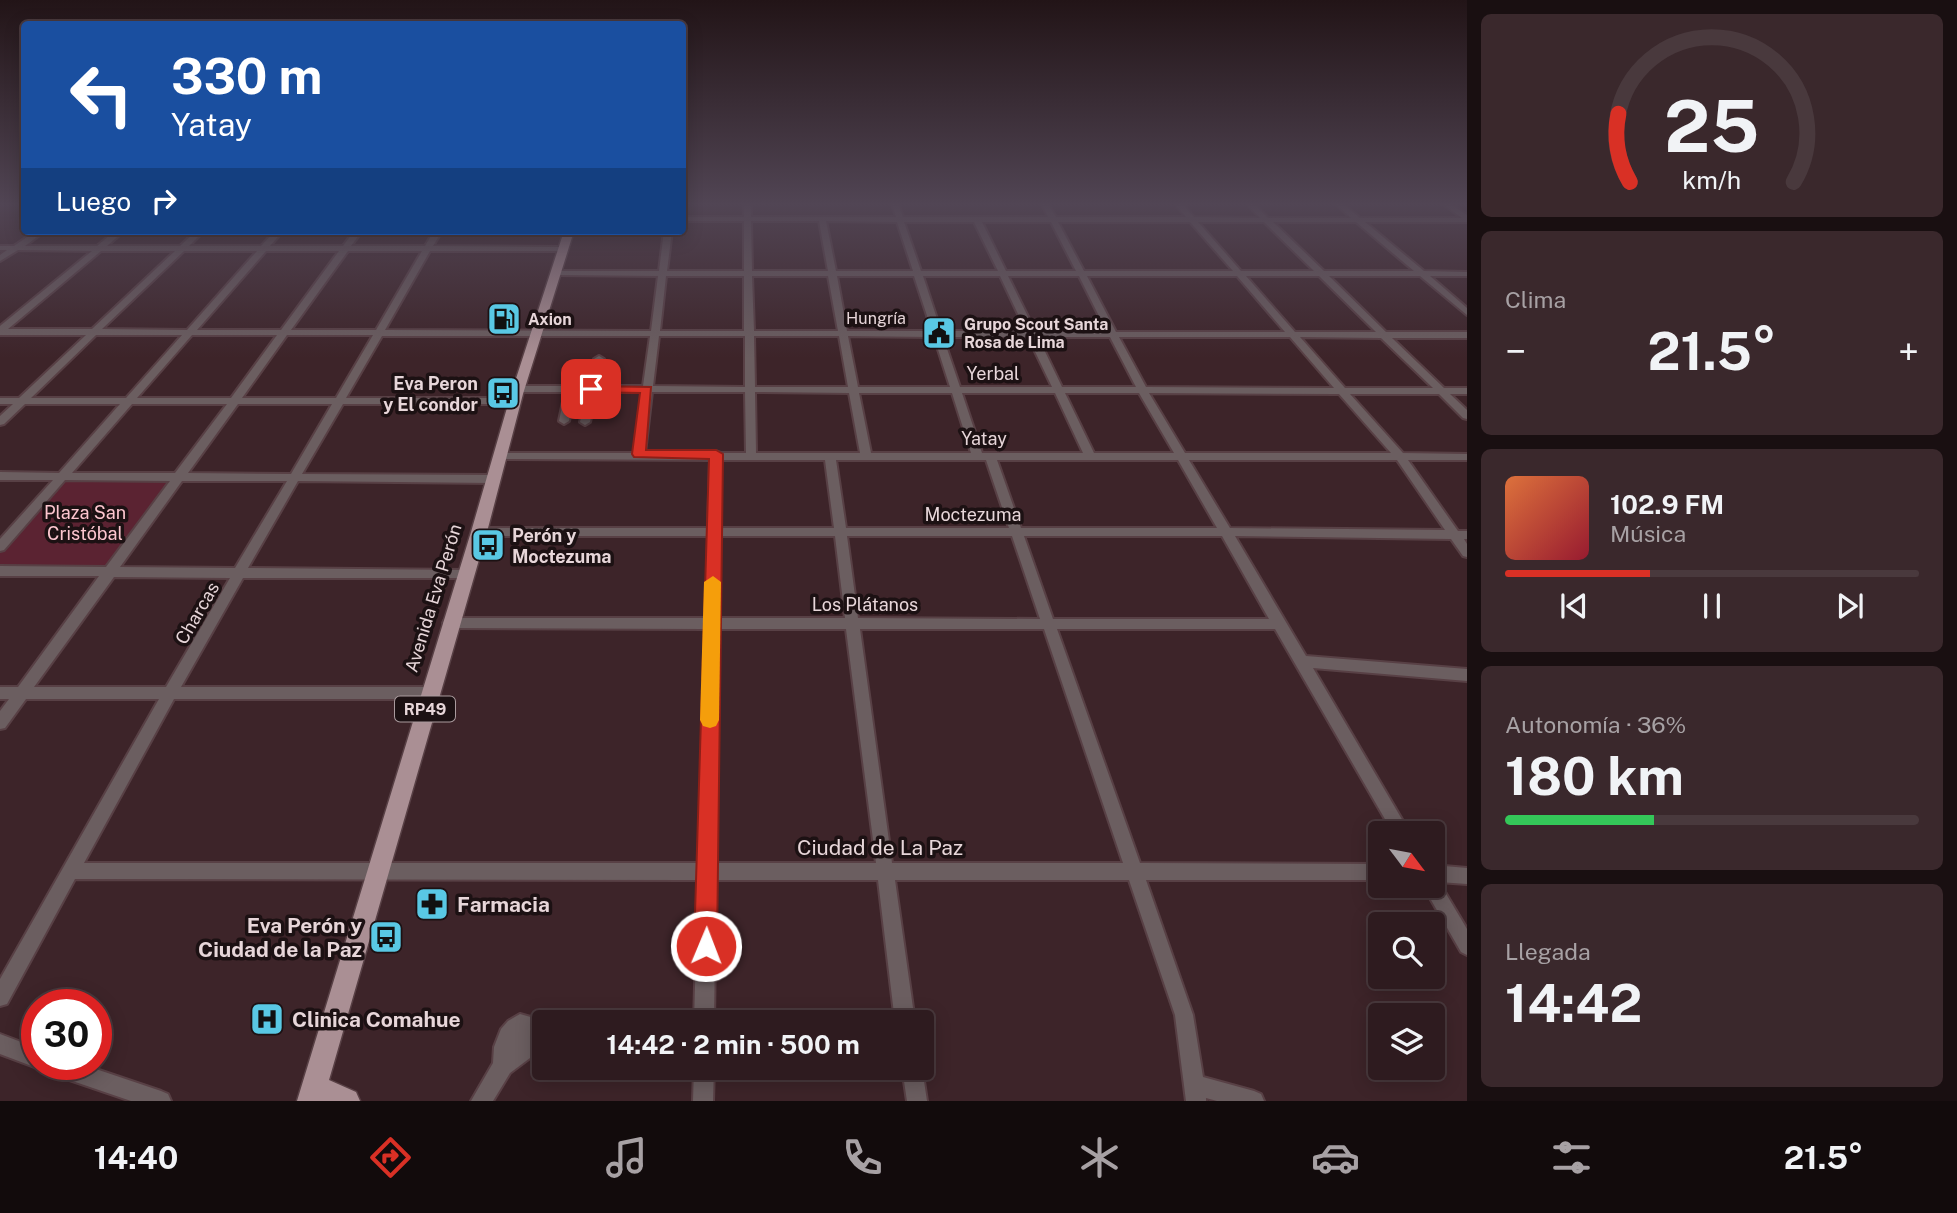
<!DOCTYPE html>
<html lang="es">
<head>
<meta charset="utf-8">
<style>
	:root { --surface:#2e1b1f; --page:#3a282c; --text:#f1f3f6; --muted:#a7a1a4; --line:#49393d; --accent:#d93025 }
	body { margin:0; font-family:"Public Sans",sans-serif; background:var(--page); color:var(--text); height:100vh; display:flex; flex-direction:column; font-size:26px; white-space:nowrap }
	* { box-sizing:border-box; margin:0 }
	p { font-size:23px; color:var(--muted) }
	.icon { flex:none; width:38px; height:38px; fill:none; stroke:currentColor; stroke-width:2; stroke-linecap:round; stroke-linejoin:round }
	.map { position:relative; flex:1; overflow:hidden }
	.side { display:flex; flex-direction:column; gap:14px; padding:14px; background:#190f11; width:490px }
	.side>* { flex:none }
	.top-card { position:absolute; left:21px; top:21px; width:665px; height:214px; border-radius:7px; box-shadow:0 4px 18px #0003,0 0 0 2px var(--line); background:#1a4fa0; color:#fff; overflow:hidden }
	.needle { width:46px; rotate:122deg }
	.controls { position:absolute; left:1368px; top:821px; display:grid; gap:14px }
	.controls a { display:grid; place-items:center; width:77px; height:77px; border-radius:7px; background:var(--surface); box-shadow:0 4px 18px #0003,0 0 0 2px var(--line); font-size:35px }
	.speed { position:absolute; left:21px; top:989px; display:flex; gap:14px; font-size:35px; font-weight:700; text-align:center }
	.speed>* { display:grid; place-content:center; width:91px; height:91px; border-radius:50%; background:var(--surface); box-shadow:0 4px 18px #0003,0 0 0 2px var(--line); line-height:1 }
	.speed .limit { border:10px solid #d22; background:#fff; color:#111 }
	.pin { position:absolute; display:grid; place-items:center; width:60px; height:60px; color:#fff; margin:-30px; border-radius:14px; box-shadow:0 4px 10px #0006 }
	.me { position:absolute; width:77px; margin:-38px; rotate:1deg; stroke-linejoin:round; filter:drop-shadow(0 0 5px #0008) }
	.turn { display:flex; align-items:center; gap:24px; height:147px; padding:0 35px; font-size:32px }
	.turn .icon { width:91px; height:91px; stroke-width:2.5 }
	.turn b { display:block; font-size:49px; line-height:60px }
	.then { display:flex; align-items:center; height:66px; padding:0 35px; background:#0003; gap:14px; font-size:26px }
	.big { font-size:52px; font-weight:700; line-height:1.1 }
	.side .card { flex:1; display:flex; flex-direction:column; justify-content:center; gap:10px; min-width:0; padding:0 24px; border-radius:10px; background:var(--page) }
	.side .dial { align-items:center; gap:0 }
	.dial svg { height:182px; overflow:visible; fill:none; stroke:var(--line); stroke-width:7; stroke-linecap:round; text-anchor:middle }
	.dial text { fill:var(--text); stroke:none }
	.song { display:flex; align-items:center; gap:21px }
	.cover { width:84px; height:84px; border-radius:10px; background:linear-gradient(135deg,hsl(20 70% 55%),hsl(350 70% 35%)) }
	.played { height:7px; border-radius:4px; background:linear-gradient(90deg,var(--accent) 35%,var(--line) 35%) }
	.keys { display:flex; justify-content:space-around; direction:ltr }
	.heat { display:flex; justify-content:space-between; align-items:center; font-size:38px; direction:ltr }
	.charge { height:10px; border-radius:5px; background:linear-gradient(90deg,#34c759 36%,var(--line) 0) }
	.trip { position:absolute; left:532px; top:1010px; width:402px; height:70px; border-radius:7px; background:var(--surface); box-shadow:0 4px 18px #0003,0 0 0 2px var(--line); font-weight:700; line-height:70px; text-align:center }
	.dock { display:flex; height:112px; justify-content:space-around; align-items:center; background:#120b0c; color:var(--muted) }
	.dock .icon { width:49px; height:49px }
	.dock .selected { color:var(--accent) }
	.dock b { font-size:32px; color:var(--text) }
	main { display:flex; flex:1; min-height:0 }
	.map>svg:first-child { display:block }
</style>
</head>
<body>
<main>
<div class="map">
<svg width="1467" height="1101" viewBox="0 0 1467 1101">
	<rect width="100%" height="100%" fill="#3d2429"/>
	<path fill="#5b2332" d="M62,476H179L110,571H0V547Z"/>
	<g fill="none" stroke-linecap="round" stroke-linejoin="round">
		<defs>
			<path id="minor" d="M744,204H751V217H896L892,204H898L903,217H1048L1042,204H1048L1056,217H1186L1175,204H1182L1194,217L1260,218L1247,204H1254L1268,218H1351L1336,204H1343L1360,218H1462L1443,204H1450L1467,215V222H1365L1424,271L1467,272V276H1430L1467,308V315L1420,276H1329L1386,332H1467V338H1392L1444,388H1467V394H1450L1467,410V419L1463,418L1439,394H1350L1403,453L1467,454V460H1408L1458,531H1467V539H1464L1467,544V557L1463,556L1451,539L1235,536L1306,656L1467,669V681L1313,668L1410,833H1393L1275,629H1057L1140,863L1381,864V880H1146L1193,1015L1203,1077L1254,1091L1261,1094L1264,1101H1217L1206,1098V1101H1186L1175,1015L1129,880H895L915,1022H895L878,880H716L714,1022H694L698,880L75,879L7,1004L0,1006V979L159,699H26L5,728L0,729V711L9,699H0V687H18L99,576H0V566L106,567L170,481L65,480L4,550L0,551V539L53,480H0V472L59,473L120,404H25L4,424L0,425V416L13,404H0V398H19L86,335H0V326L92,251L18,250L0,261V255L7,250H0V246H14L36,231H45L25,246H97L115,231H124L107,246H180L196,231H204L189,246H261L275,231H283L270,246H343L354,231H362L351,246H425L434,231H442L433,246L563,247H566V251H430L385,330L651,331L658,276L556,275L552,273L556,271H659L664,231H672L667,271H744V221H682V217H744ZM751,221H819L828,271H752ZM826,221L897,222L913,271H836ZM904,222H974L998,271H921ZM982,222H1051L1076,271H1006ZM1058,222H1190L1233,271H1084ZM1198,222H1264L1314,271H1241ZM1273,222H1356L1414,271H1324ZM101,251H175L92,329H8ZM184,251H257L187,330L102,329ZM266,251H339L281,330H197ZM348,251H422L376,330H291ZM666,276H744V331H660ZM752,276H828L838,331H754ZM837,276H914L932,331H847ZM923,276H1000L1026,331H941ZM1008,276H1079L1107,332L1035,331ZM1087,276H1237L1285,332H1116ZM1246,276H1319L1376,332H1295ZM96,335H182L126,398H31ZM192,335H277L231,398H137ZM287,335H373L336,398H242ZM382,336H650L643,386H598L604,359L599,356L594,359L588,386H519L514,389L519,392H565L559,421L564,424L569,421L575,392H587L580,422L585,425L590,422L597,392H642L634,453H500L495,456L500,459L710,460L708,528H479L473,532L479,536H708L706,618H450L445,619L443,623L445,627L450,628L706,629L699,863H84L174,699H430L435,697L437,693L435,689L430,687H181L243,578H469L471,575L469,572L465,570L248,568L298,481L494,483L500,479L494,475L302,474L343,404H515L520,401L515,398H346ZM659,336H745V387L653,386ZM754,336H839L848,387H755ZM848,336L934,337L950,387H858ZM943,337H1028L1052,387H960ZM1038,337H1110L1136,387H1062ZM1119,337H1290L1334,388L1146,387ZM1300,337L1381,338L1433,388H1345ZM652,392H745L746,453H721L716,451L711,453H645ZM755,392L849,393L860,453H756ZM859,393H952L971,453H871ZM962,393H1055L1083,453H982ZM1065,393H1139L1174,453H1094ZM1149,393L1339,394L1391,453H1185ZM132,404H227L175,473H72ZM238,404H332L291,474L188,473ZM721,460H825L834,528H720ZM836,460H986L1009,528H846ZM997,460H1178L1217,528H1021ZM1189,460H1397L1445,530L1230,528ZM182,481H287L235,568L120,567ZM720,536H835L845,618H719ZM847,536H1012L1040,619L858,618ZM1024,536H1222L1269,619H1053ZM114,577L230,578L166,687H34ZM719,629H846L876,863H716ZM860,629H1044L1123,863H892Z
				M1433,865L1467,868V884L1439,882L1467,929V955L1461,952L1423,886H1433Z
				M520,1014L534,1018L541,1034L530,1058L510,1073L493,1101H471L493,1063L494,1047L501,1029L508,1021Z
				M0,1034L37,1048V1064H81L161,1091L168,1094L171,1101H131L52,1074L45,1071L43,1065L37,1068L0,1054Z
				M694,1068H714L713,1101H693Z
				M902,1068H922L927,1101H907Z"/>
			<path id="major" d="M564,231H574L523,394L487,532L329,1080L356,1092L360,1101H297L471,532L511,394Z"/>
		</defs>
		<use href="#minor" stroke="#584045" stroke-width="4"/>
		<use href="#major" stroke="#584045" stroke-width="3"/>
		<use href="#minor" fill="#6b5e60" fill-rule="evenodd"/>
		<use href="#major" fill="#aa8f94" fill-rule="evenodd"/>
	</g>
	<linearGradient id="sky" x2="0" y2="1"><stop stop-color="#221417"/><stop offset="0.57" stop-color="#514554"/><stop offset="1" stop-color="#514554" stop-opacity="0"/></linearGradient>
	<rect width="1467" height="358" fill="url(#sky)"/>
	<path fill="#d93025" stroke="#8d1f18" stroke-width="2" d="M591,386L651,387L646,450H716L723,454L717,946L714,954L706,958L698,954L694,946L709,459L634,457L632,454L640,393L586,392V387Z"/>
	<path fill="#f59e0b" d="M713,576L721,582L719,720L716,726L710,728L703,726L700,720L704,582Z"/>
	<defs>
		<symbol id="fuel-square" viewBox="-11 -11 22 22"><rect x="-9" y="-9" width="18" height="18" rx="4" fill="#59c8e4" stroke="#1c1113"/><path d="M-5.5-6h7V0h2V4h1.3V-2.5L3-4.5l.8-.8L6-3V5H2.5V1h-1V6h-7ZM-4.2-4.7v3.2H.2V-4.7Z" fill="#111"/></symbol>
		<symbol id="civic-square" viewBox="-11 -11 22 22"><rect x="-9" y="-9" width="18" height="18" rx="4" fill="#59c8e4" stroke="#1c1113"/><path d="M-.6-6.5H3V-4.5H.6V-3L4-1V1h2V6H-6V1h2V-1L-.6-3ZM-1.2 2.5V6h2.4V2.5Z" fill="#111"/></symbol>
		<symbol id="bus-square" viewBox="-11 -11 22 22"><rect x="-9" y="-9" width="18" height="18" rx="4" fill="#59c8e4" stroke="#1c1113"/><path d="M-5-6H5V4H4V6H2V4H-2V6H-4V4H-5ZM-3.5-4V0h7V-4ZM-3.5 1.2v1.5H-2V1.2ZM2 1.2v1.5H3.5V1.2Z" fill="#111"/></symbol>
		<symbol id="pharmacy-square" viewBox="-11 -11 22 22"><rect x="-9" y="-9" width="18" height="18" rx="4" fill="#59c8e4" stroke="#1c1113"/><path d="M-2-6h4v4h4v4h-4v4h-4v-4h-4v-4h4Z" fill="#111"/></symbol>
		<symbol id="hospital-square" viewBox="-11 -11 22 22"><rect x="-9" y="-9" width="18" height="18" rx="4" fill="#59c8e4" stroke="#1c1113"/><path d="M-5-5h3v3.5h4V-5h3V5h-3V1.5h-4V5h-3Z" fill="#111"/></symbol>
	</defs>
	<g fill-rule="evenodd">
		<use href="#fuel-square" x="485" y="300" width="38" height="38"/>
		<use href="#civic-square" x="920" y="314" width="38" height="38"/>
		<use href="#bus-square" x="484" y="374" width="38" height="38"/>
		<use href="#bus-square" x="469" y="526" width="38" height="38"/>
		<use href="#pharmacy-square" x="413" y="885" width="38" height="38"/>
		<use href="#bus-square" x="367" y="918" width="38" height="38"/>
		<use href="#hospital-square" x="248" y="1000" width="38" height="38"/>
	</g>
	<g text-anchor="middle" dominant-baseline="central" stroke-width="7" stroke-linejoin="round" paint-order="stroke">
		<g font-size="16" fill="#e7d6d9" stroke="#1c1113">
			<text x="876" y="318">Hungría</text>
		</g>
		<g font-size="16" font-weight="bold" fill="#e7d6d9" stroke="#1c1113" text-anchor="start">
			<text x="528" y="319">Axion</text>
			<text x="964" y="324">Grupo Scout Santa<tspan x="964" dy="18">Rosa de Lima</tspan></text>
		</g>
		<rect fill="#1c1113" stroke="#aa9b9e" stroke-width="2" x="395" y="696.5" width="60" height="25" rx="5"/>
		<g font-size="16" font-weight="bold" fill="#e7d6d9">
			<text x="425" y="709">RP49</text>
		</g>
		<g font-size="18" fill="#e7d6d9" stroke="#1c1113">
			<text x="993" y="373">Yerbal</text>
			<text x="984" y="438">Yatay</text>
			<text x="973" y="514">Moctezuma</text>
			<text transform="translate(433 598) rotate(-73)">Avenida Eva Perón</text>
			<text x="865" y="604">Los Plátanos</text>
			<text transform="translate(197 613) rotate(-60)">Charcas</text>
		</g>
		<g font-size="18" font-weight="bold" fill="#e7d6d9" stroke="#1c1113" text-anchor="end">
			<text x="478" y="383">Eva Peron<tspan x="478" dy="21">y El condor</tspan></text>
			<text x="512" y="535" text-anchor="start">Perón y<tspan x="512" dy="21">Moctezuma</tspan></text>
		</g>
		<g font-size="18" fill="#fdc6cf" stroke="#1c1113">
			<text x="85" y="512">Plaza San<tspan x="85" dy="21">Cristóbal</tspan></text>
		</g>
		<g font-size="21" fill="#e7d6d9" stroke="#1c1113">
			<text x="880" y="847">Ciudad de La Paz</text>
		</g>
		<g font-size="21" font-weight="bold" fill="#e7d6d9" stroke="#1c1113" text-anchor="start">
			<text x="457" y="904">Farmacia</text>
			<text x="362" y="925" text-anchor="end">Eva Perón y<tspan x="362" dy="24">Ciudad de la Paz</tspan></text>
			<text x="292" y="1019">Clinica Comahue</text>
		</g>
	</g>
</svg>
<div class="controls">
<a><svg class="needle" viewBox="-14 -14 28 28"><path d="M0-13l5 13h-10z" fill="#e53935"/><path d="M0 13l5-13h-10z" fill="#a7a1a4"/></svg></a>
<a><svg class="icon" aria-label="search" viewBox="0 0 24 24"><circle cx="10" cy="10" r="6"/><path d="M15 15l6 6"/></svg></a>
<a><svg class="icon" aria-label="layers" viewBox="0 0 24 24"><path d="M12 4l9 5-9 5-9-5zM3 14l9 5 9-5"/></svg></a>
</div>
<div class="speed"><div class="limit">30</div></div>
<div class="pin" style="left:591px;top:389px;background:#d93025"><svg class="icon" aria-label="arrive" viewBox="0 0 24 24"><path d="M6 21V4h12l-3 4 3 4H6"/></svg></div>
<svg class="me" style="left:706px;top:946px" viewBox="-20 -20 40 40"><circle r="17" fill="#d93025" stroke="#fff" stroke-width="3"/><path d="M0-11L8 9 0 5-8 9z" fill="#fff"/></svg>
<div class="trip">14:42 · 2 min · 500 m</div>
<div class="top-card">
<div class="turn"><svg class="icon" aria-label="left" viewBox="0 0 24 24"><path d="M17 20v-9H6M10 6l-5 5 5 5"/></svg><div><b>330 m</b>Yatay</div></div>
<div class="then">Luego<svg class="icon" aria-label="right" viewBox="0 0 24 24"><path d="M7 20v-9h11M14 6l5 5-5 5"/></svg></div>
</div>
</div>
<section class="side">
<div class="card dial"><svg viewBox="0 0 100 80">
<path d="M14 69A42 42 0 1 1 86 69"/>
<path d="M14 69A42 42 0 0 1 9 39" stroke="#d93025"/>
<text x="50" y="56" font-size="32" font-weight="700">25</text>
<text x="50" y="72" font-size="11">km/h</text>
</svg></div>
<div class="card"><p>Clima</p>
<div class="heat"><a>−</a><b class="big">21.5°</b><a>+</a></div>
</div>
<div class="card">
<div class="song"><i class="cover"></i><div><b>102.9 FM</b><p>Música</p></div></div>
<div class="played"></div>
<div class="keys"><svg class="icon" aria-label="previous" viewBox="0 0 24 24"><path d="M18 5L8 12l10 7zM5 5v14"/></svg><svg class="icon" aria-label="pause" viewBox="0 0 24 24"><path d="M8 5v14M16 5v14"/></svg><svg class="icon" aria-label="next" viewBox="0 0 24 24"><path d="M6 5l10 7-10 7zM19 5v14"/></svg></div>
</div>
<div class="card"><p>Autonomía · 36%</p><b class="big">180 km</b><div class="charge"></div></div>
<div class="card"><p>Llegada</p><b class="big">14:42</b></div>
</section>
</main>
<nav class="dock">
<b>14:40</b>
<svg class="icon selected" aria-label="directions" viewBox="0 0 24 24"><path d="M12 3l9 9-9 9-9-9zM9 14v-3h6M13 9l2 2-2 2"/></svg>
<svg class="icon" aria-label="music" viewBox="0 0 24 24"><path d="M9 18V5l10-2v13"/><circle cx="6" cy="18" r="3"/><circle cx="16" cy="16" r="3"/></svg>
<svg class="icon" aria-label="phone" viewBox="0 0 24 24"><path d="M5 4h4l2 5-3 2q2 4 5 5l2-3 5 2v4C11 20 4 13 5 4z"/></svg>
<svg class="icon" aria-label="climate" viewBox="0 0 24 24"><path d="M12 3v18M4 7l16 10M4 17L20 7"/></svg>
<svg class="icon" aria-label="car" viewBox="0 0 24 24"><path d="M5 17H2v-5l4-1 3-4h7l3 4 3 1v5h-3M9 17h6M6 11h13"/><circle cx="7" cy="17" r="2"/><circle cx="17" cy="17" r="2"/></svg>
<svg class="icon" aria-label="filters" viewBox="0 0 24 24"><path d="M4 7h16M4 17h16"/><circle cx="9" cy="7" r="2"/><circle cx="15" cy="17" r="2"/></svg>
<b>21.5°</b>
</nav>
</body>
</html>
